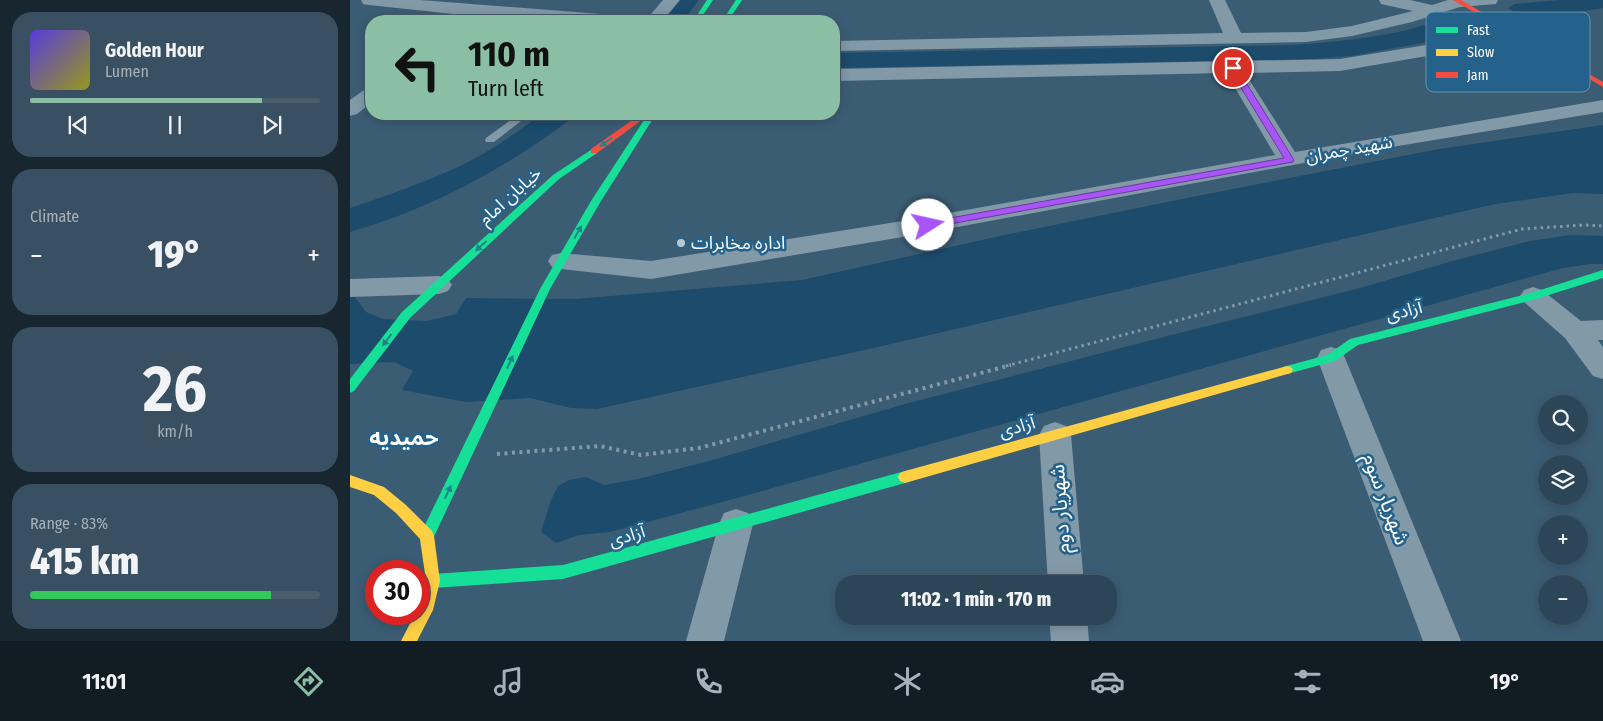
<!DOCTYPE html>
<html lang="en">
<head>
<meta charset="utf-8">
<style>
	:root { --surface:#2c4657; --page:#385061; --text:#f1f3f6; --muted:#a6b1ba; --line:#485e6d; --accent:#8abfa5 }
	body { margin:0; font-family:"Fira Sans Condensed","Noto Sans Arabic",sans-serif; background:var(--page); color:var(--text); height:100vh; display:flex; flex-direction:column; font-size:19px; white-space:nowrap }
	* { box-sizing:border-box; margin:0 }
	p { font-size:16px; color:var(--muted) }
	.icon { flex:none; width:28px; height:28px; fill:none; stroke:currentColor; stroke-width:2; stroke-linecap:round; stroke-linejoin:round }
	.map { position:relative; flex:1; overflow:hidden }
	.details { display:flex; flex-direction:column; gap:12px; padding:12px; background:#182630; width:350px }
	.details>* { flex:none }
	.hud { position:absolute; left:15px; top:15px; width:475px; height:105px; border-radius:20px; box-shadow:0 2px 12px #0003,0 0 0 1px var(--line); background:#8abfa5; color:#111; overflow:hidden }
	.controls { position:absolute; left:1188px; top:395px; display:grid; gap:10px }
	.controls a { display:grid; place-items:center; width:50px; height:50px; border-radius:50%; background:var(--surface); box-shadow:0 2px 12px #0003,0 0 0 1px var(--line); font-size:25px }
	.speed { position:absolute; left:15px; top:560px; display:flex; gap:10px; font-size:25px; font-weight:700; text-align:center }
	.speed>* { display:grid; place-content:center; width:65px; height:65px; border-radius:50%; background:var(--surface); box-shadow:0 2px 12px #0003,0 0 0 1px var(--line); line-height:1 }
	.speed .limit { border:8px solid #d22; background:#fff; color:#111 }
	.pin { position:absolute; display:grid; place-items:center; width:42px; height:42px; color:#fff; margin:-21px; border:2px solid #fff; border-radius:50%; box-shadow:0 1px 5px #0007 }
	.me { position:absolute; width:55px; margin:-28px; rotate:80deg; stroke-linejoin:round; filter:drop-shadow(0 0 4px #0008) }
	.turn { display:flex; align-items:center; gap:18px; height:105px; padding:0 20px; font-size:22px }
	.turn .icon { width:65px; height:65px; stroke-width:2.5 }
	.turn b { display:block; font-size:35px; line-height:42px }
	.big { font-size:38px; font-weight:800; line-height:1.1 }
	.details .tile { flex:1; display:flex; flex-direction:column; justify-content:center; gap:8px; min-width:0; padding:0 18px; border-radius:20px; background:var(--page) }
	.details .dial { align-items:center; gap:0 }
	.dial b { font-size:65px; line-height:1 }
	.song { display:flex; align-items:center; gap:15px }
	.cover { width:60px; height:60px; border-radius:8px; background:linear-gradient(135deg,hsl(250 70% 55%),hsl(60 70% 35%)) }
	.played { height:5px; border-radius:2px; background:linear-gradient(90deg,var(--accent) 80%,var(--line) 80%) }
	.keys { display:flex; justify-content:space-around; direction:ltr }
	.heat { display:flex; justify-content:space-between; align-items:center; font-size:28px; direction:ltr }
	.charge { height:8px; border-radius:4px; background:linear-gradient(90deg,#34c759 83%,var(--line) 0) }
	.trip { position:absolute; left:485px; top:575px; width:282px; height:50px; border-radius:20px; background:var(--surface); box-shadow:0 2px 12px #0003,0 0 0 1px var(--line); font-weight:800; line-height:50px; text-align:center }
	.dock { display:flex; height:80px; justify-content:space-around; align-items:center; background:#121c23; color:var(--muted) }
	.dock .icon { width:35px; height:35px }
	.dock .on { color:var(--accent) }
	.dock b { font-size:22px; color:var(--text) }
	main { display:flex; flex:1; min-height:0 }
	.map>svg:first-child { display:block }
</style>
</head>
<body>
<main>
<section class="details">
<div class="tile">
<div class="song"><i class="cover"></i><div><b>Golden Hour</b><p>Lumen</p></div></div>
<div class="played"></div>
<div class="keys"><svg class="icon" aria-label="previous" viewBox="0 0 24 24"><path d="M18 5L8 12l10 7zM5 5v14"/></svg><svg class="icon" aria-label="pause" viewBox="0 0 24 24"><path d="M8 5v14M16 5v14"/></svg><svg class="icon" aria-label="next" viewBox="0 0 24 24"><path d="M6 5l10 7-10 7zM19 5v14"/></svg></div>
</div>
<div class="tile"><p>Climate</p>
<div class="heat"><a>−</a><b class="big">19°</b><a>+</a></div>
</div>
<div class="tile dial"><b>26</b><p>km/h</p></div>
<div class="tile"><p>Range · 83%</p><b class="big">415 km</b><div class="charge"></div></div>
</section>
<div class="map">
<svg width="1253" height="641" viewBox="0 0 1253 641">
	<rect width="100%" height="100%" fill="#3b5d74"/>
	<path fill="#1c4b6c" d="M1209,0H1253V8C1242,10 1230,11 1218,15C1211,16 1207,20 1201,23C1188,28 1167,15 1158,8L1165,4Z
		M1093,18L1118,25L1128,33L1127,36L1095,39L1001,56L965,59L484,68V53L944,45C992,41 1048,37 1093,18Z
		M192,114H228C159,166 84,208 0,232V208C36,196 73,183 108,167C138,153 166,133 192,114Z
		M1253,125V194L1223,193L1145,204L528,347L247,409L221,408L180,398L116,402L52,390L63,371L44,362L0,364V296H4L16,312L33,319L77,321L106,314L116,298L225,299L452,280L650,236L847,196L1089,149Z
		M1220,235L1253,236V264H1240L1213,268L387,498L260,532L229,535L206,543L191,532L201,500L208,486L219,480L236,477L254,485L288,479L359,461L555,404L829,333L1010,288L1106,260L1180,241Z"/>
	<g fill="none" stroke-linecap="round" stroke-linejoin="round">
		<path fill="#1c4b6c" fill-rule="evenodd" d="M330,0H349L333,21H314Z"/>
		<path stroke="#8299a8" stroke-width="3" stroke-dasharray="2.5 4" stroke-linecap="butt" d="M656,366L1172,229L1234,225L1253,226"/>
		<path stroke="#8299a8" stroke-width="4" stroke-dasharray="3 4.5" stroke-linecap="butt" d="M147,454L250,446L291,455L349,448L661,365"/>
		<path fill="#8299a8" fill-rule="evenodd" d="M169,114H180L144,142H136L135,140L136,138Z"/>
		<path fill="#8299a8" fill-rule="evenodd" d="M11,0H70L277,16L283,17L286,21C197,27 107,14 19,5L13,4Z
			M313,0H330L312,21H295Z
			M859,0H875L891,33L956,32L1002,26L1063,11L1031,4L1029,0H1060L1082,5L1098,0H1148L1146,4L1110,7L1062,22L1002,36L956,42L484,51V41L873,33Z
			M1169,30L1175,31L1178,35L1175,39L990,71L895,73L945,152L1253,100V112L1024,150L559,236L301,279L211,269L202,267L198,261L202,255L211,253L301,261L559,220L925,155L876,73L484,81V69L990,59Z
			M21,88V103L7,114L0,116V100L14,90Z
			M89,276L98,279L102,285L98,291L89,294L0,297V279Z
			M1183,287L1192,290L1231,321L1253,320V340H1248L1253,347V379L1243,376L1215,338L1174,302L1170,296L1174,290Z
			M981,347L991,350L995,358L1111,641H1073L967,358L971,350Z
			M705,422L716,426L721,435L734,584H698L689,435L694,426Z
			M386,509L398,513L403,524L374,641H336L369,524L374,513Z
			M699,616H737L739,641H701Z"/>
		<path fill="#16e098" fill-rule="evenodd" d="M357,0H363L349,21H343Z
			M386,0H392L378,21H372Z
			M298,114H306L251,201L200,289L82,541L77,542L72,541L70,536L72,531L190,289L241,201Z
			M244,148L248,151L247,153L209,179L60,318L4,391L0,393V379L52,312L203,175Z
			M1253,270V278L1183,300L1008,345L985,361L937,374L933,373L931,370L933,367L977,355L1000,339L1181,293Z
			M555,471L560,473L562,477L560,481L555,483L213,579L83,588L78,586L76,581L78,576L83,574L213,565Z"/>
		<path fill="#ffcf43" fill-rule="evenodd" d="M937,366L941,367L943,370L941,373L555,483L550,481L548,477L550,473L555,471Z
			M0,475L34,487L56,505L82,531L84,536L90,581L83,610L67,641H51L65,614H69V605L76,581L70,539L46,513L24,495L0,487Z"/>
		<path fill="#f24e42" fill-rule="evenodd" d="M1103,0H1111L1253,82V87Z
			M291,114H300L247,153H241V149Z"/>
	</g>
	<defs><path id="oneway-solid" d="M-6-.8H1V-3.2L6.5 0L1 3.2V.8H-6Z" transform="scale(1.25)"/></defs>
	<g fill="#20828e">
		<use href="#oneway-solid" transform="translate(256 142) rotate(145)"/>
		<use href="#oneway-solid" transform="translate(228 232) rotate(-60)"/>
		<use href="#oneway-solid" transform="translate(131 246) rotate(138)"/>
		<use href="#oneway-solid" transform="translate(37 340) rotate(127)"/>
		<use href="#oneway-solid" transform="translate(160 362) rotate(-65)"/>
		<use href="#oneway-solid" transform="translate(98 492) rotate(-65)"/>
	</g>
	<path fill="#a855f7" stroke="#6d37a1" d="M883,66L887,68L944,160L943,162L578,228L572,225L578,222L934,158L879,68Z"/>
	<circle fill="#bac6ce" stroke="#24628b" stroke-width="2" cx="331" cy="243" r="5"/>
	<g text-anchor="middle" dominant-baseline="central" stroke-width="5" stroke-linejoin="round" paint-order="stroke">
		<g font-size="18" fill="#fff" stroke="#24628b">
			<text transform="translate(999 149) rotate(-10)">شهید چمران</text>
			<text transform="translate(160 196) rotate(-42)">خیابان امام</text>
			<text transform="translate(1054 311) rotate(-14)">آزادی</text>
			<text transform="translate(667 427) rotate(-16)">آزادی</text>
			<text transform="translate(277 536) rotate(-16)">آزادی</text>
		</g>
		<g font-size="18" fill="#fff" stroke="#24628b" text-anchor="start">
			<text x="341" y="243">اداره مخابرات</text>
		</g>
		<g font-size="21" fill="#fff" stroke="#24628b">
			<text transform="translate(1036 499) rotate(69)">شهریار سوم</text>
			<text transform="translate(710 509) rotate(-94)">شهریار دوم</text>
		</g>
		<g font-size="22" font-weight="bold" fill="#fff" stroke="#24628b">
			<text x="54" y="437">حمیدیه</text>
		</g>
	</g>
	<rect x="1076" y="12" width="164" height="80" rx="8" fill="#24628b" stroke="#6691ae" stroke-width="1"/>
	<rect x="1086" y="27" width="22" height="6" fill="#16e098"/>
	<rect x="1086" y="49" width="22" height="7" fill="#ffcf43"/>
	<rect x="1086" y="72" width="22" height="6" fill="#f24e42"/>
	<g font-size="14" fill="#fff">
		<text x="1117" y="35">Fast</text>
		<text x="1117" y="57">Slow</text>
		<text x="1117" y="80">Jam</text>
	</g>
</svg>
<div class="controls">
<a><svg class="icon" aria-label="search" viewBox="0 0 24 24"><circle cx="10" cy="10" r="6"/><path d="M15 15l6 6"/></svg></a>
<a><svg class="icon" aria-label="layers" viewBox="0 0 24 24"><path d="M12 4l9 5-9 5-9-5zM3 14l9 5 9-5"/></svg></a>
<a>+</a>
<a>−</a>
</div>
<div class="speed"><div class="limit">30</div></div>
<div class="pin" style="left:883px;top:68px;background:#d93025"><svg class="icon" aria-label="arrive" viewBox="0 0 24 24"><path d="M6 21V4h12l-3 4 3 4H6"/></svg></div>
<svg class="me" style="left:578px;top:225px" viewBox="-20 -20 40 40"><circle r="19" fill="#fff"/><path d="M0-13L10 11 0 6-10 11z" fill="#a855f7"/></svg>
<div class="trip">11:02 · 1 min · 170 m</div>
<div class="hud">
<div class="turn"><svg class="icon" aria-label="left" viewBox="0 0 24 24"><path d="M17 20v-9H6M10 6l-5 5 5 5"/></svg><div><b>110 m</b>Turn left</div></div>
</div>
</div>
</main>
<nav class="dock">
<b>11:01</b>
<svg class="icon on" aria-label="directions" viewBox="0 0 24 24"><path d="M12 3l9 9-9 9-9-9zM9 14v-3h6M13 9l2 2-2 2"/></svg>
<svg class="icon" aria-label="music" viewBox="0 0 24 24"><path d="M9 18V5l10-2v13"/><circle cx="6" cy="18" r="3"/><circle cx="16" cy="16" r="3"/></svg>
<svg class="icon" aria-label="phone" viewBox="0 0 24 24"><path d="M5 4h4l2 5-3 2q2 4 5 5l2-3 5 2v4C11 20 4 13 5 4z"/></svg>
<svg class="icon" aria-label="climate" viewBox="0 0 24 24"><path d="M12 3v18M4 7l16 10M4 17L20 7"/></svg>
<svg class="icon" aria-label="car" viewBox="0 0 24 24"><path d="M5 17H2v-5l4-1 3-4h7l3 4 3 1v5h-3M9 17h6M6 11h13"/><circle cx="7" cy="17" r="2"/><circle cx="17" cy="17" r="2"/></svg>
<svg class="icon" aria-label="filters" viewBox="0 0 24 24"><path d="M4 7h16M4 17h16"/><circle cx="9" cy="7" r="2"/><circle cx="15" cy="17" r="2"/></svg>
<b>19°</b>
</nav>
</body>
</html>
